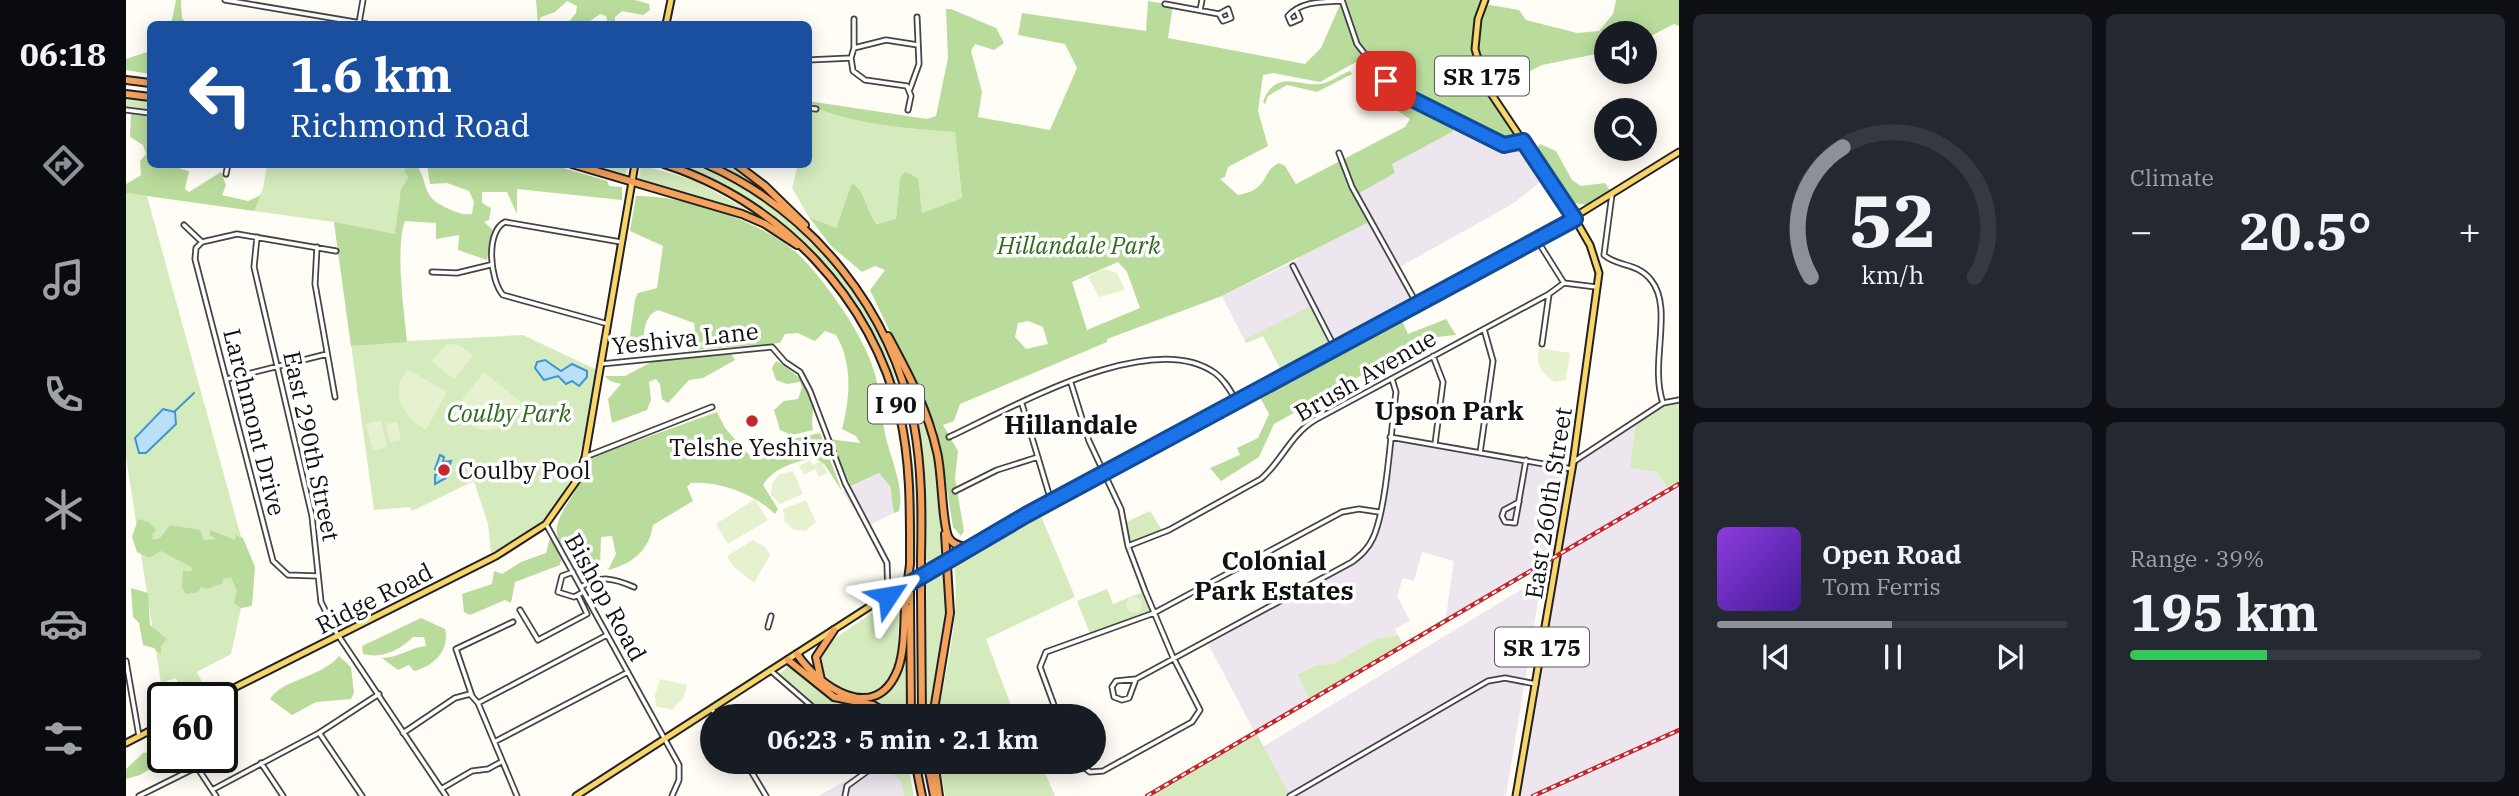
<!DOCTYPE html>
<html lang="en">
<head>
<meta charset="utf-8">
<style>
	:root { --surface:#171b24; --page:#242831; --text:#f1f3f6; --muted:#9ea1a6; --line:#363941; --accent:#8c9099 }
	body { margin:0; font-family:"IBM Plex Serif",serif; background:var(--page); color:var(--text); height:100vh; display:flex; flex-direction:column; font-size:26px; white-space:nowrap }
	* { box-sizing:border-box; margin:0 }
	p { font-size:23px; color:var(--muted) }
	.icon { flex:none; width:38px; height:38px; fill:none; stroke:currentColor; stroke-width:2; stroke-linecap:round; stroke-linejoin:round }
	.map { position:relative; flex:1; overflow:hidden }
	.details { display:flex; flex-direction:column; gap:14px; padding:14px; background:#0d0f14; width:840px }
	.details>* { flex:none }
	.guide { position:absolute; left:21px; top:21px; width:665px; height:147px; border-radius:10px; box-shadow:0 4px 18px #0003; background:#1a4fa0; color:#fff; overflow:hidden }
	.controls { position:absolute; left:1468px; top:21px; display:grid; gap:14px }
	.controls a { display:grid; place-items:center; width:63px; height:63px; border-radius:50%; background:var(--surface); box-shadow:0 4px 18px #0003; font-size:35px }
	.speed { position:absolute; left:21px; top:682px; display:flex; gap:14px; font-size:35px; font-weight:700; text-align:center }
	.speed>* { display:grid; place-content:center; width:91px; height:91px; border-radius:50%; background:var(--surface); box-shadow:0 4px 18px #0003; line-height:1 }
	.speed .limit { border:4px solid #111; border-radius:10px; background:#fff; color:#111 }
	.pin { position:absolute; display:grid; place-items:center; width:60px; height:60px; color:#fff; margin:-30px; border-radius:14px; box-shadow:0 4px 10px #0006 }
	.me { position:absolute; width:77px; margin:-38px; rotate:57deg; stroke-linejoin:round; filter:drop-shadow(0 0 5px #0008) }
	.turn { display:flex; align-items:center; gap:24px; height:147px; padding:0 28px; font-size:32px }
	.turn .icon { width:91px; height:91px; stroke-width:2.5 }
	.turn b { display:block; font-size:49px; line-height:60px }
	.big { font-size:52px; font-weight:800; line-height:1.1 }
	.details .widget { flex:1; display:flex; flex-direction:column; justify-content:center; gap:10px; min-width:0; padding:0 24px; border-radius:10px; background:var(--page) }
	.details .dial { align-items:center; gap:0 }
	.dial svg { height:182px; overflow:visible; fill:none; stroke:var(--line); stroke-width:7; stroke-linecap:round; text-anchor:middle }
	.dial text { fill:var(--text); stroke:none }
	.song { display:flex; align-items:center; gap:21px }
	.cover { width:84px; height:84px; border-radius:10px; background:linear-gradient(135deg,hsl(270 70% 55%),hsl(260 70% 35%)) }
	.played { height:7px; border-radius:4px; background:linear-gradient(90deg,var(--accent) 50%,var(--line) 50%) }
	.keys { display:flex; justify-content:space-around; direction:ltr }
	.heat { display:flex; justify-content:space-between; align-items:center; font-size:38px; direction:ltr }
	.charge { height:10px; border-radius:5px; background:linear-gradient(90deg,#34c759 39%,var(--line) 0) }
	.details .tiles { flex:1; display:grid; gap:14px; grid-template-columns:repeat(2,1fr) }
	.trip { position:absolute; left:574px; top:704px; width:406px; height:70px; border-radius:35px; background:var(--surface); box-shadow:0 4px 18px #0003; font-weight:800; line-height:70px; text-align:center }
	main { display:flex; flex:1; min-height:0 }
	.dock { display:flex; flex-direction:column; width:126px; justify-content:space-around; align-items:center; background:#090b0e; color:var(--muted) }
	.dock .icon { width:49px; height:49px }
	.dock .current { color:var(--accent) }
	.dock b { font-size:32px; color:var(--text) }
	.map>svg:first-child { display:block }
</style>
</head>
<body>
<main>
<nav class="dock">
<b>06:18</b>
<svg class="icon current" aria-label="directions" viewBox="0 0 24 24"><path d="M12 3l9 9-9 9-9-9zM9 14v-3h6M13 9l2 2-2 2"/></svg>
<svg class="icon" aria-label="music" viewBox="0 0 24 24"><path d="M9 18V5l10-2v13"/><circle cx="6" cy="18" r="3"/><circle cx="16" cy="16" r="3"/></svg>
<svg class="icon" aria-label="phone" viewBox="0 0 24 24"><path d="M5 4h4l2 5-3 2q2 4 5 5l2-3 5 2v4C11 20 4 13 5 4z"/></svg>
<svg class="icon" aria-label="climate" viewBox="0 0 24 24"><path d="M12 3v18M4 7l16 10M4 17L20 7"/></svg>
<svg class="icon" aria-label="car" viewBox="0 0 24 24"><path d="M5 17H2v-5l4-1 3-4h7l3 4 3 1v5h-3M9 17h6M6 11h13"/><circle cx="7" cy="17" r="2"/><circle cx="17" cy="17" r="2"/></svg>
<svg class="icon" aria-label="filters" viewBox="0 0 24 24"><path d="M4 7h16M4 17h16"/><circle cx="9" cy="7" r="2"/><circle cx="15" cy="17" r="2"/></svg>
</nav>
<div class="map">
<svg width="1553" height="796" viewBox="0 0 1553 796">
	<rect width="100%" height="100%" fill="#fffdf5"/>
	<path fill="#eee6ef" d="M1332,121L1383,145L1397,141L1420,177L1388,203L1272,268L1292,306L1159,377L1137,336L1120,343L1096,296L1171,260L1230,195L1269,173L1265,164L1326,132Z
		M1510,420L1504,468L1530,472L1543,490L1553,484V796H1390L1431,556L1319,622L1328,561L1296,552L1288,581L1277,578L1271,596L1284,621L1269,629L1272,635L1250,639L1209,663L1191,665L1171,676L1184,701L1129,733L1080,640L1226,563L1240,551L1248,536L1253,512L1264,437L1446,468L1447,463Z
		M753,473L761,478L770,512L740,527L716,491Z
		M1416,577L1380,796H1056Z
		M753,763L774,780L778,796H692Z"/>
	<path fill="#d5ebbd" d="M0,99L24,102V112L0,109Z
		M687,106L747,123L829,132L836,198L796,213L794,199L774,178L770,219L752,224L746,219L731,186L726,184L710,228L683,217L666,188L672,165L682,164L683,126Z
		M141,165H281L278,171L282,178L269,235L281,341L397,335L471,370C460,428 455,494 403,532C392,540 378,546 365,553L362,524L348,481L286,511L284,507L248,510L208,222L128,211L137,188Z
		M454,165H503L498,177Z
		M515,165L570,181L641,221L516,182L513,179Z
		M552,165C584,164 617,187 643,205C766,296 795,417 790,563C786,555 787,476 785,458C772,322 678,211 552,165Z
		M590,165H604L647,196H644Z
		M0,193L21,196L120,555L118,594L105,654L71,672L83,696L57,698L50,678L35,683L0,457Z
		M1185,306L1203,345L1155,370L1137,336L1120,343L1118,340Z
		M778,372C807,431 818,491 818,556L804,566L800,560L797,461L790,415Z
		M1553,400V484L1543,490L1530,472L1504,468L1510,420L1537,403Z
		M912,509L949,597L860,639L889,716H812C821,662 836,612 827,557Z
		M1024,511L1037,532L1002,546L998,523Z
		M818,568L822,611L805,716H801L800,581L801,577Z
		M981,589L987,604L1019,591L1028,613L965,636L951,601Z
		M773,595L772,660L758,686L732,696L719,694L696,678L693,658L697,646Z
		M1272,635L1278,645L1184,701L1171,675L1191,665L1209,663L1250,639Z
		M779,650L780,716H769L714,699L709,694C752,710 764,683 779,650Z
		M663,666L709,700L742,706L762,716H698L651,676Z
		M1131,734L1164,796H1024Z
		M746,761H781L788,796H778L774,780L753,763L747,766Z
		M813,761H914L929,796H819Z"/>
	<path fill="#b9dc9c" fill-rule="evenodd" d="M50,0H55L56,18L61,24H45Z
		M410,0H509L523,4L524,10L517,15L496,11L489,17V24H482L480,16L474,14L460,24H441L450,13L451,6L441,1L429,12L415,17L412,24Z
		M1216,0H1359L1358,4L1393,10L1400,20L1451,33L1473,31L1487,14L1490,0H1553V26L1548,24L1519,39V33H1480V52L1416,65L1364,91L1397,141L1378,144L1332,121L1326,132L1266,164L1269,173L1230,195L1245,221L1096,296L981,339V342L834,404L828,421L817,425L832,451L829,478L838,531L835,536L827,527L811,430L744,290L759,270L749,266L736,272L705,246L683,217L710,228L726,183C740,191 740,213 751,224L770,219L774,178L779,172L792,178L796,213L836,198L829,132C780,128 728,125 683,105L682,101L801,119L810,116L822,58L820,9H825L870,28L878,43L868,50L849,44L845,51L856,92L852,117L924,130L951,68L939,44L892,35L896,13L1020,31L1022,1L1047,5L1042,38L1179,64L1195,48ZM1239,57L1260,81L1294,103L1292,108L1272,98L1263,105L1284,119L1279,127L1170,184L1159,166L1153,163C1134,172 1145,189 1112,195L1094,179L1099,177L1102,167L1142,146L1132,111L1137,75L1147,73L1194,82ZM992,262L1001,272L1014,308L961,330L946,282ZM902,321L917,327L922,344L900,349L889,337L892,323Z
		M24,51V74L0,70V59Z
		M1237,64L1253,82L1259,95L1255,99L1248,98L1232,66Z
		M1224,71L1226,74L1191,92L1161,85L1142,96L1139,104L1137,102C1151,65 1176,90 1199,83C1208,80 1215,74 1224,71Z
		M5,114L24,116V164L49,165L55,169L63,171L59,189L63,192L95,172L100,185L96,195L122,201L135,195L128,211L0,193V184L15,175L14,161L20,154L17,145L4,137Z
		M1414,144L1430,151L1446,180L1455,186L1479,183L1484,190L1461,205L1448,203L1410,149Z
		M281,165H291C304,188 295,197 323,209C332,213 337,215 346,214L348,202L343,191L321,183L304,184L301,165H427L481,181L483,186L496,187V200L391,189V214L381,192H356V203L365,208L363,220L358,222L367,230L361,260L332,250L333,235L310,239V223L279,221C269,247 278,312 281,342L225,346L208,222L269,234L275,189L282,178L278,171Z
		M510,196C559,195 636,221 673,255C699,280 738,336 748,371C754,390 755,413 759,434C764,457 779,488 773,511L768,513L764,486L753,473L725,486L703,439L734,443L730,436L716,429C724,399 727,363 710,335L699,331L689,341L672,333L659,334L654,343L564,350L569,330L568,323L532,310C514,318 519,339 517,355H501L509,300L512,293L531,288L537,246L504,231Z
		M1274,316L1282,334L1320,319L1330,335C1299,337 1265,347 1243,371L1148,424L1133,457L1095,481L1084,468L1114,455L1111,448L1132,438L1143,414L1131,392Z
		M593,354L606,355L609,360L577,378L563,380L542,403L536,399L534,384L530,379L523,382L525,400L521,410L486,423L482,399L495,384L484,381L479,376H499L531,359Z
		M650,361C666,370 687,386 687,408C687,416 685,422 687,430L666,435L654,430L648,410L658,401L672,399L676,387L674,382L661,384L650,380L646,368Z
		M591,412L599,428L624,456L639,445L694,433L716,491L699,465L689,458C670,461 647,468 637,485L652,509L649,514C628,494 594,481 565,483L561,487L567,501L527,525C523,551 506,564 482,570L490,554L486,536L475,537L474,570C391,532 451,512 463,458Z
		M12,519L23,522L30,530L26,534L27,540L34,538L44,525L74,530L78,540L90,539L84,535V530L109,540L110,535L117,538L129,567L126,606L115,608L108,603L111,591L105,577L97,579V583L82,589L75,587L72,592L60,594L56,587L57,570L64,572L67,568L35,551L23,558L11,552L6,537Z
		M424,538L436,556L434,565L389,582L385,603L379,600L344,615L338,612L336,594L366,584L368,571L376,574L395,562L420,553Z
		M5,588L22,593L24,625L41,639L35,646V655L28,648L17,645L13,623L7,617Z
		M295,618L319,629C324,650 308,666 288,671L283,665L272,670L256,658C275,657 283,648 300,646L298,637H287C274,650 256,659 237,654L236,646Z
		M213,656L225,667L228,693L225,699L190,702L166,715L144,699C158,678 195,678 213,656Z
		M35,750L41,759L14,775L0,779V769L17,753Z"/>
	<path fill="#e6f2cf" d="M976,268L991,273L999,290L973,297L962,277Z
		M321,344L333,345L347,356L328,379L305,361Z
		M1413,348L1444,353L1440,380L1428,382C1414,371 1410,365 1413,348Z
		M283,370L321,392L300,430C280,418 268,402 275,378Z
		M358,372L395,402C381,437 350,438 327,411Z
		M255,421L261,447L247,450L240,424Z
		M271,422L275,440L264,442L260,424Z
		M684,460L687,465L695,461L701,473L693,477L689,469L678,475L673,466Z
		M667,471L677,494L654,504L645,495L646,483L654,474Z
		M629,499L642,520L602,544L590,524Z
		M680,500L690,522L680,531L668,530L659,522L657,509Z
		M627,540L639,547L644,555L628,583L607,566L601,556Z
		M1000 605a8 8 0 1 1 16 0a8 8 0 1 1-16 0Z
		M534,679L561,685L558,697L546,710L530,706L529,695Z"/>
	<path fill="#b9e0f7" stroke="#3f96cf" stroke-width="2" d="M419,360L435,371L446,364L461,371V377L453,386L446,381L440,384L432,376L418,380L409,368L411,362Z
		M37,409L49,412L50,424L20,453H13L9,438Z
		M314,455L318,457L317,462L325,461L320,478L309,484V475L318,472L309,469Z"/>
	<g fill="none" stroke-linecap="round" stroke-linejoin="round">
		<path stroke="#3f96cf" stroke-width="2" d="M48,412L68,393"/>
		<defs>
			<path id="minor" d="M99,0L241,24
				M1216,0L1231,44L1260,81L1280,96L1378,144L1397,141
				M1039,4L1093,14L1102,9L1105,18L1097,21L1093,14
				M1074,10L1076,0
				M1171,12L1174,19L1165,23L1162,16C1175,1 1196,2 1216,1
				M233,23L237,0
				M728,48L760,40L792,45
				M725,58L728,48V19
				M682,60L725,58L727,71L739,80L781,86L785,96L782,110
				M784,89L793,64L791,17
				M682,108L690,109
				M0,110L24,113
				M1213,153L1226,187L1291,304
				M100,174L102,164
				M1486,194L1478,255C1491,267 1511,262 1525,280C1548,308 1523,363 1537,403
				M58,225L76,242
				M131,237L128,267L186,516L195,602L210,632L320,796
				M1411,240L1438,283
				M76,242L70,248L69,259L147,561L162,575L192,576
				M76,242L111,234L210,251
				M191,247L189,284L209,397
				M1167,266L1210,350
				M306,272L331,273L364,265
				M482,324L377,295C364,280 359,232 379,222L495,242
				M1416,344L1423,294
				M1307,356L1317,382L1309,444
				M475,364L646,347L659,362L674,372L684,391L719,483L761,563L762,594
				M101,379L201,354
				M945,383L963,441L995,509L1002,546L1019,591L1046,655L1074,710L1066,722L977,771L964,772L950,761
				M896,404L925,501
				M823,437C886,408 1025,327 1089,373C1099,380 1105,392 1111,402
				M1264,437L1446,469
				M1354,453L1367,361L1358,329
				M459,457L586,407
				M1447,462L1537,403L1553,400
				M829,491L871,470L912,457
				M1393,502L1378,510L1376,516L1379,522L1389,523C1390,516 1392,508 1393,500L1400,460
				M420,524L553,765V780L546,796
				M1002,546L1043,530L1135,479C1156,461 1164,435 1189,420L1423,294L1438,283L1470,287
				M447,572L436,576L432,592L448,597L457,592
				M455,587C475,575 487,578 508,587
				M394,610L412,640L461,614L452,595
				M642,627L645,616
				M0,661L13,736
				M644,670L697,716
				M1010,679L1003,698L996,700L988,697L986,687L990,681L1010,679L1226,562C1235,555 1242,549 1247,538C1261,508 1265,428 1270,392L1266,379
				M346,696L330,649L387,622
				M352,703L391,796
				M586,709L590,716
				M932,716L914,667L920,652L1028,613L1216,512L1233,509L1253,512
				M277,733L329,698L344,694L352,703L481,635
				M194,734L236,796
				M370,741L502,672
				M65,758L90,796
				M619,761L640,796
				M135,763L157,796
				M315,789L346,771L362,769L375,762
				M86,790L193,733L253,694
				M13,796L71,767
				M719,796L721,786L743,770L745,761
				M1164,796L1362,681L1379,678L1410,684"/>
			<path id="major" d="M1359,0L1352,19L1349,49L1360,86L1449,219L1464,245L1473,273L1447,463L1390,796
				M540,24L545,0
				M88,698L370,556L420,524L451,480L459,457L509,164
				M0,743L37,724
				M450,796L780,583L1411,240L1553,152"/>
			<path id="highway" d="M0,80L24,83
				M0,94L24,97
				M446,164L616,214L639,224L671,245
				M538,164C654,202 745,296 774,416C785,464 784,514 784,564
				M580,164C686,211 766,310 788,425C796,468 796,513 795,558
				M610,164L639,186L679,225
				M762,336C782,373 802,410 811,452C816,470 816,527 823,538C827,545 835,546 842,548
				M795,595L796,716
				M784,601L785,716
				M671,654C693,687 750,726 772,669C779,649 778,625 779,604
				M662,660L708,697L747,705L766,716
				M695,680L690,657L708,630
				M807,716L824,613L819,534
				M789,761L796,796
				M801,761L808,796
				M808,761L813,796"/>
		</defs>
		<use href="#minor" stroke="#444" stroke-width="7"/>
		<use href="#major" stroke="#222" stroke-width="9"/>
		<use href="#highway" stroke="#222" stroke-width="10"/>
		<use href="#minor" stroke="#fff" stroke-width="3.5"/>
		<use href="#major" stroke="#f9d66b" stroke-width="5"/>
		<use href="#highway" stroke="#f5a25d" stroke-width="6"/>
		<defs>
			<path id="rail" d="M1021,796L1553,484
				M1407,796L1553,730"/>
		</defs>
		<use href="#rail" stroke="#c4262e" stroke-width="4.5"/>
		<use href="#rail" stroke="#fff" stroke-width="2" stroke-dasharray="5" stroke-linecap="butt"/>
		<defs>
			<path id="highway-bridge" d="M795,595V558
				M784,601V587
				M779,604L784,564"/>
		</defs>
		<use href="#highway-bridge" stroke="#222" stroke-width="10" stroke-linecap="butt"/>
		<use href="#highway-bridge" stroke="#f5a25d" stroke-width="6"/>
	</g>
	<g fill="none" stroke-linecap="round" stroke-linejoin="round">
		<defs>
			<path id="route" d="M762,596L900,515L1449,219L1397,141L1378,145L1280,96L1260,81"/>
		</defs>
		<use href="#route" stroke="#114b97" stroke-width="18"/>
		<use href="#route" stroke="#1a73e8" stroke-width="12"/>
	</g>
	<g fill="#c4262e" stroke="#fff" stroke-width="2.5">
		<circle cx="626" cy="421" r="7"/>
		<circle cx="318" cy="470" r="7"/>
	</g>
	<g text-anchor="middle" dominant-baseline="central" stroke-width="7" stroke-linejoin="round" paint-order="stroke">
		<g fill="#fff" stroke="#585858" stroke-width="2">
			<rect x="1309" y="56.5" width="94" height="39" rx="5"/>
			<rect x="742" y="384.5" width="56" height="39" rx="5"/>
			<rect x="1369" y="627.5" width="94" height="39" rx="5"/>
		</g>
		<g font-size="23" font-weight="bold" fill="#111">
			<text x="1356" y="76">SR 175</text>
			<text x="770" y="404">I 90</text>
			<text x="1416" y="647">SR 175</text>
		</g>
		<g font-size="24" font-style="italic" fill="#2f6b1f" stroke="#fff">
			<text x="953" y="245">Hillandale Park</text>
			<text x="383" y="413">Coulby Park</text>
		</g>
		<g font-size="24" fill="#111" stroke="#fff">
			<text transform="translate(559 338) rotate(-6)">Yeshiva Lane</text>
			<text transform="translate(1239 375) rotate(-30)">Brush Avenue</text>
			<text transform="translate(129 422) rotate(76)">Larchmont Drive</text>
			<text transform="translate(186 446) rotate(78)">East 290th Street</text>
			<text transform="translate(1422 503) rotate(-81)">East 260th Street</text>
			<text transform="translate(480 597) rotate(61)">Bishop Road</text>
			<text transform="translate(248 598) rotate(-27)">Ridge Road</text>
		</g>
		<g font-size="24" fill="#111" stroke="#fff">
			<text x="626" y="447">Telshe Yeshiva</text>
			<text x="332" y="470" text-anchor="start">Coulby Pool</text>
		</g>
		<g font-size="26" font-weight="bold" fill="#111" stroke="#fff">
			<text x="1323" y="410">Upson Park</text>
			<text x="945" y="424">Hillandale</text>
			<text x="1148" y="560">Colonial<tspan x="1148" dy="30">Park Estates</tspan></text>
		</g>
	</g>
</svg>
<div class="controls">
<a><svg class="icon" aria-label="sound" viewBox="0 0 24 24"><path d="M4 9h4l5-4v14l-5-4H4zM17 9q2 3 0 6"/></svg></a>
<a><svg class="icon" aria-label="search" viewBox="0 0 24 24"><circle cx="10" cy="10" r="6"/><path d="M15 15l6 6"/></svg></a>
</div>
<div class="speed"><div class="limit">60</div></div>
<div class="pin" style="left:1260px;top:81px;background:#d93025"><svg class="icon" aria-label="arrive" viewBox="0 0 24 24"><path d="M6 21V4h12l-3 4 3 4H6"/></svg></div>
<svg class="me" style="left:762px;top:596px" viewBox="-20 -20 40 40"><path d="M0-17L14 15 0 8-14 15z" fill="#1a73e8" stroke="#fff" stroke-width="4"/></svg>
<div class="trip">06:23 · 5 min · 2.1 km</div>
<div class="guide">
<div class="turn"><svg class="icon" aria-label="left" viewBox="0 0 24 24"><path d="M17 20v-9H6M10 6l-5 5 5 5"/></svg><div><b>1.6 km</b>Richmond Road</div></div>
</div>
</div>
<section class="details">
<div class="tiles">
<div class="widget dial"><svg viewBox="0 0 100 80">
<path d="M14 69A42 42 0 1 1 86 69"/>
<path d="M14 69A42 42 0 0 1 28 12" stroke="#8c9099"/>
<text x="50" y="56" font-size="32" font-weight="700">52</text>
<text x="50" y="72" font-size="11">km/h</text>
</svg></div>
<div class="widget"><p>Climate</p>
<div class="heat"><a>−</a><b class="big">20.5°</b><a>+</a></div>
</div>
<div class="widget">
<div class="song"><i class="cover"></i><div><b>Open Road</b><p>Tom Ferris</p></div></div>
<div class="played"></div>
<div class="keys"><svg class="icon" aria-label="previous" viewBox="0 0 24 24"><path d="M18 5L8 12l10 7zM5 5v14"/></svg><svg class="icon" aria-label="pause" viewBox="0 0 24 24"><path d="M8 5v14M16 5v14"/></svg><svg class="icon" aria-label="next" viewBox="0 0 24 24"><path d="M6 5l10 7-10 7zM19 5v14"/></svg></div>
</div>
<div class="widget"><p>Range · 39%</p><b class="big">195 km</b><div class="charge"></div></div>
</div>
</section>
</main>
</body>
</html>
